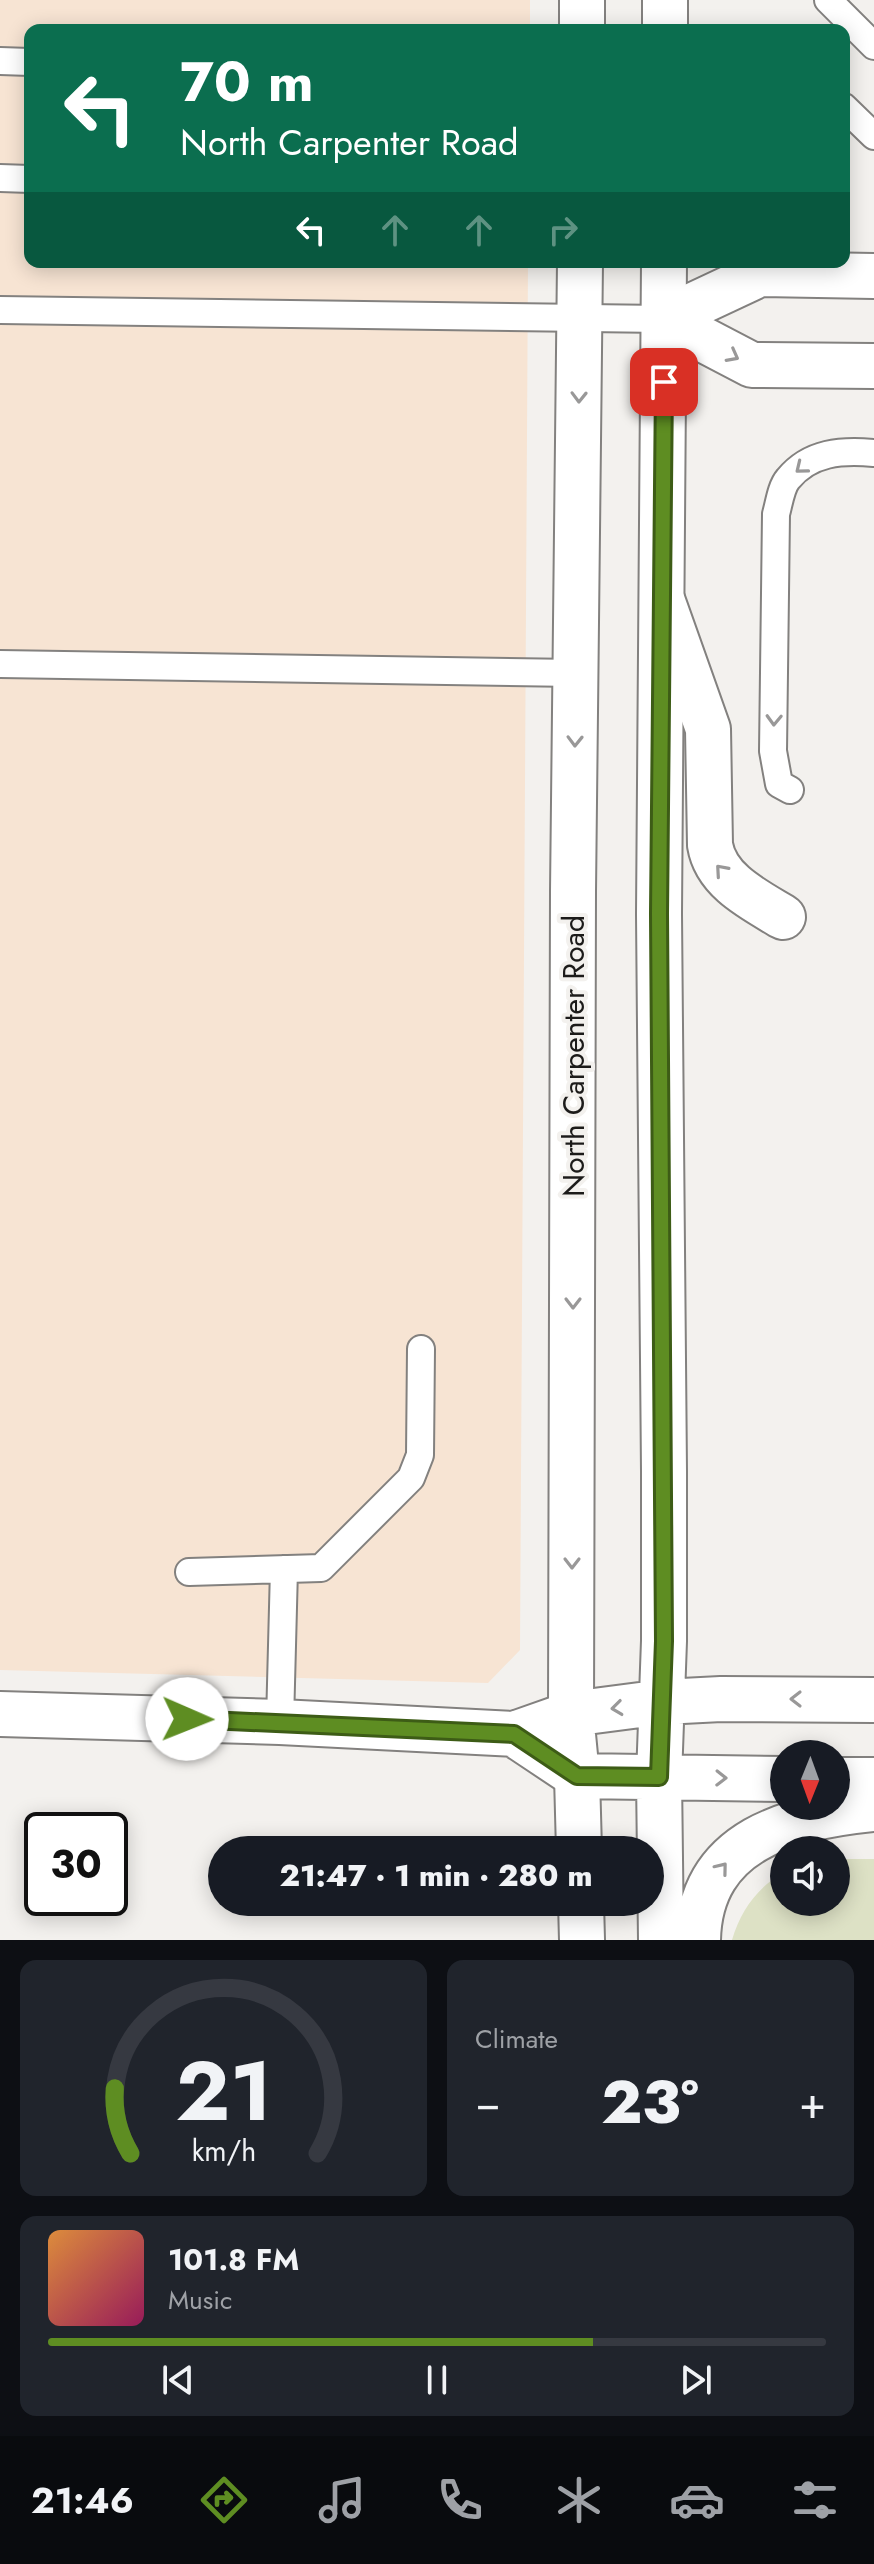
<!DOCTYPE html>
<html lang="en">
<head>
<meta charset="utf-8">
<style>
	:root { --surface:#171b24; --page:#20242c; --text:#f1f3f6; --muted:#9ea1a6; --line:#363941; --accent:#5e8d22 }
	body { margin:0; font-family:Jost,sans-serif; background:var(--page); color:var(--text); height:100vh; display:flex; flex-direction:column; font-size:30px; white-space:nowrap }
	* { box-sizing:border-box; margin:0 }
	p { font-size:26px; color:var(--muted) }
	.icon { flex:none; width:44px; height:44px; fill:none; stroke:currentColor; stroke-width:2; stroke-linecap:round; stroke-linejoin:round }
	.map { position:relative; height:1940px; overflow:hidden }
	.details { display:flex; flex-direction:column; gap:20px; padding:20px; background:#0d0f14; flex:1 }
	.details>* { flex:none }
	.guide { position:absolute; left:24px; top:24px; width:826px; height:244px; border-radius:16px; box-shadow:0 4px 20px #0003; background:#0b6e4f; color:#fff; overflow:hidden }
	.needle { width:52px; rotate:181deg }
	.controls { position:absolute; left:770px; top:1740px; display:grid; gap:16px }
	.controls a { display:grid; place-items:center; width:80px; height:80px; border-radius:50%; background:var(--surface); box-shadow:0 4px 20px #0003; font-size:40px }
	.speed { position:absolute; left:24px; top:1812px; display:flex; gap:16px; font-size:40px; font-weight:700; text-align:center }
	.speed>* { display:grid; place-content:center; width:104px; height:104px; border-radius:50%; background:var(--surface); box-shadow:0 4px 20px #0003; line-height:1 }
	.speed .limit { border:4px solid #111; border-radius:12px; background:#fff; color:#111 }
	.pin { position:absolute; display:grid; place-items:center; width:68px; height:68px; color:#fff; margin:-34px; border-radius:16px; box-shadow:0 4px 12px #0006 }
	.me { position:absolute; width:88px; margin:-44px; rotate:91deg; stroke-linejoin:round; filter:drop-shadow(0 0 6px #0008) }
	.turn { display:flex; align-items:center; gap:28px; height:168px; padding:0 24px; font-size:36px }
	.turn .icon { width:104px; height:104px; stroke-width:2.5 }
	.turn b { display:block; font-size:56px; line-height:68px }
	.lanes { display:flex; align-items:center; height:76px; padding:0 24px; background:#0003; justify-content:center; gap:40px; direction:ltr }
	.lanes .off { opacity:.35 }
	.big { font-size:60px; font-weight:800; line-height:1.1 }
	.details .tile { flex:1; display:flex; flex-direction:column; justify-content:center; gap:12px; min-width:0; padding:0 28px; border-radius:16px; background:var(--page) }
	.details .dial { align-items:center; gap:0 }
	.dial svg { height:208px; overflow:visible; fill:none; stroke:var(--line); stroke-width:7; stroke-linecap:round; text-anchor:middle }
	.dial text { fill:var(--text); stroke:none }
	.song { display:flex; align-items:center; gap:24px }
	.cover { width:96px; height:96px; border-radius:12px; background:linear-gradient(135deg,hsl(30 70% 55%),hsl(330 70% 35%)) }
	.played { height:8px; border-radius:4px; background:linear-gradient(90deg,var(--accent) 70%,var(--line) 70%) }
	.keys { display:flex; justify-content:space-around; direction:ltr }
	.heat { display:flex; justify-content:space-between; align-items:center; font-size:44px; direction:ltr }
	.details .tiles { flex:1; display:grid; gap:20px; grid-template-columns:1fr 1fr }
	.tile:last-child { grid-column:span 2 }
	.trip { position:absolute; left:208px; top:1836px; width:456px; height:80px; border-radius:40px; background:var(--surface); box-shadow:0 4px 20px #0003; font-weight:800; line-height:80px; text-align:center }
	.dock { display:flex; height:128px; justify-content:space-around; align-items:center; background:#090b0e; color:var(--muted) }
	.dock .icon { width:56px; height:56px }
	.dock .on { color:var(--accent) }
	.dock b { font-size:36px; color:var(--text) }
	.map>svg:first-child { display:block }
</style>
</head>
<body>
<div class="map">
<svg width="874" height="1940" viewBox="0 0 874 1940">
	<rect width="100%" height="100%" fill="#f3f1ee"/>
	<path fill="#f7e4d3" d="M0,0H530V30H30V262H528L520,1650L488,1683L0,1670Z"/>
	<path fill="#dde1c5" d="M836,1859H874V1940H732C741,1910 757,1888 784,1872V1902H836Z"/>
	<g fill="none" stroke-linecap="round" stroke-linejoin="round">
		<defs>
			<path id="service" d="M828,0L874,46
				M0,61L30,62
				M844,107L874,136
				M0,178L30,179
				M0,310L664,319
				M0,664L576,673
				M790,790L779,784L773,751L776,514C779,504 781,487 788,479C810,452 842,450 874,453
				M189,1572L321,1568L411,1478L420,1455L421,1349
				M280,1722L284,1569"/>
			<path id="minor" d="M664,319L752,365L874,366
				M664,319L760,274L874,276
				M663,602L708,729L710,845C716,881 753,899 783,917
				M0,1714L280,1722L514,1734
				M571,1714L514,1734L577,1776"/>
			<path id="secondary" d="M582,30V0
				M665,30V0
				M571,1714L663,1702L721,1699L874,1700
				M577,1776L784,1779
				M836,1780H874
				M579,1850L577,1776L571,1714L573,892L580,262
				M581,1902L582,1940
				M661,1940L659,1777L664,1641V1472L659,914L664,262
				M698,1940C700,1839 791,1817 874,1809"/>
		</defs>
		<use href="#service" stroke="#83817f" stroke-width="30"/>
		<use href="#minor" stroke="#83817f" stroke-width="48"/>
		<use href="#secondary" stroke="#83817f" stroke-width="48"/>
		<use href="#service" stroke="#fff" stroke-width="26"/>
		<use href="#minor" stroke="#fff" stroke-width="44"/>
		<use href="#secondary" stroke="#fff" stroke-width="44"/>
	</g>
	<defs><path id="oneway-chevron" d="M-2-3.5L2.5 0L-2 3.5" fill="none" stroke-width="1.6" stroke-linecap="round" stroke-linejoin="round" transform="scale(2)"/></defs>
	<g stroke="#999898">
		<use href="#oneway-chevron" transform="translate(733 356) rotate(28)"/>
		<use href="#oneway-chevron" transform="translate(579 397) rotate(91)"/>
		<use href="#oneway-chevron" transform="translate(801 468) rotate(141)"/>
		<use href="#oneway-chevron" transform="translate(774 720) rotate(92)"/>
		<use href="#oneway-chevron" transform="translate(575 741) rotate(91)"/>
		<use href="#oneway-chevron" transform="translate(721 870) rotate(-131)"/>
		<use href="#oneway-chevron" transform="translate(573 1303) rotate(90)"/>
		<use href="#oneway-chevron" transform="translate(572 1563) rotate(90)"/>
		<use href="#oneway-chevron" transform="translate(796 1699) rotate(-180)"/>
		<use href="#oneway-chevron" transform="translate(617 1708) rotate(173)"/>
		<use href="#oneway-chevron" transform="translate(721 1778) rotate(1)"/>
		<use href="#oneway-chevron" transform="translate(722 1868) rotate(-51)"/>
	</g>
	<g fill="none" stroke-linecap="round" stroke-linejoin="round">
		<defs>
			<path id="route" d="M187,1719L514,1734L577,1776L659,1777L664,1641L659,914L664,382"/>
		</defs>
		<use href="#route" stroke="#3d5c16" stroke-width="20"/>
		<use href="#route" stroke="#5e8d22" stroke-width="14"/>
	</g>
	<g text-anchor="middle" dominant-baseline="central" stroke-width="8" stroke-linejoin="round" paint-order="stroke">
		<g font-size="30" fill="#1c1b1a" stroke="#f3f1ee">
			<text transform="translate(573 1056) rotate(-90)">North Carpenter Road</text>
		</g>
	</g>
</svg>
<div class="controls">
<a><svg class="needle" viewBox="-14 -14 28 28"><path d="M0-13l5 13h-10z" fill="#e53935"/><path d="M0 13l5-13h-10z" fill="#9ea1a6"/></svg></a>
<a><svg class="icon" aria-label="sound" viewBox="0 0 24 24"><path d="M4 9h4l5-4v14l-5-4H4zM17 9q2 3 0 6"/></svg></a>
</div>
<div class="speed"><div class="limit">30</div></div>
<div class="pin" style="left:664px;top:382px;background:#d93025"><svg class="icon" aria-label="arrive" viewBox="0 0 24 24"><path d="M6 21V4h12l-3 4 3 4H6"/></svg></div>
<svg class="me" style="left:187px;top:1719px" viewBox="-20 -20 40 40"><circle r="19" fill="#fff"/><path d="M0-13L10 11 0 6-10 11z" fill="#5e8d22"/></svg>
<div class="trip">21:47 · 1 min · 280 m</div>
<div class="guide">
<div class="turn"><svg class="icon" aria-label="left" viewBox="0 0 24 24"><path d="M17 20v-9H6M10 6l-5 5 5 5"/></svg><div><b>70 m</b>North Carpenter Road</div></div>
<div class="lanes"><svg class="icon" aria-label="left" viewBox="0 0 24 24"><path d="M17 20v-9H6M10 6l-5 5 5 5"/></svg><svg class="icon off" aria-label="ahead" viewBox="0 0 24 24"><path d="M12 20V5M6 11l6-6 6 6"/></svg><svg class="icon off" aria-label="ahead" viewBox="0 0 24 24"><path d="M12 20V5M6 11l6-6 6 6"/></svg><svg class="icon off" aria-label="right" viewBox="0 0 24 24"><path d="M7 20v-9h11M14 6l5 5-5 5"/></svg></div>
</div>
</div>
<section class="details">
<div class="tiles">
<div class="tile dial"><svg viewBox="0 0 100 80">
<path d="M14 69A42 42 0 1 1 86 69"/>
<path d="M14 69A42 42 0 0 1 8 44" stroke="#5e8d22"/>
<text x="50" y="56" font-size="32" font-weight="700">21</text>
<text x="50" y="72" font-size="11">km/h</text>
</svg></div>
<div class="tile"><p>Climate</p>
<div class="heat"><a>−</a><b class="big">23°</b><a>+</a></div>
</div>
<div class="tile">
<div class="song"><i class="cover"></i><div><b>101.8 FM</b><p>Music</p></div></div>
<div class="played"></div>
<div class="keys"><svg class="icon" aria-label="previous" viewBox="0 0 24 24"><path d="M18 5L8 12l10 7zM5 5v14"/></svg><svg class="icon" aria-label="pause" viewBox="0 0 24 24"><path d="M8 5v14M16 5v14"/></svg><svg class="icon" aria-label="next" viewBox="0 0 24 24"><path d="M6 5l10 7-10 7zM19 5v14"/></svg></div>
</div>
</div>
</section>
<nav class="dock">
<b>21:46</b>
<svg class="icon on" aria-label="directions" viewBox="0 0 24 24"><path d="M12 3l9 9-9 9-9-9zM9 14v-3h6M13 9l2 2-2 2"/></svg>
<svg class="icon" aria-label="music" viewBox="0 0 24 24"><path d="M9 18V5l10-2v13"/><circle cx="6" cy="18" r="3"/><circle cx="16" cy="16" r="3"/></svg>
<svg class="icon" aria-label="phone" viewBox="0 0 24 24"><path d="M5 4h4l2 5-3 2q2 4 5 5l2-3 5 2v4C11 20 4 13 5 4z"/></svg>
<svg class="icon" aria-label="climate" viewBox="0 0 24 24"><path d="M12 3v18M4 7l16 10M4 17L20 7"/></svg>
<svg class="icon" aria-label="car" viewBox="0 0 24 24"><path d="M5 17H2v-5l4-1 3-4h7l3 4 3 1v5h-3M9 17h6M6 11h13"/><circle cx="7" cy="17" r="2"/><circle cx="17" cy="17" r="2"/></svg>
<svg class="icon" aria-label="filters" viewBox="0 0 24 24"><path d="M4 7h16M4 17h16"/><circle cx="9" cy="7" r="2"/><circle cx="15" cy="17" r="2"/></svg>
</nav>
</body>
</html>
